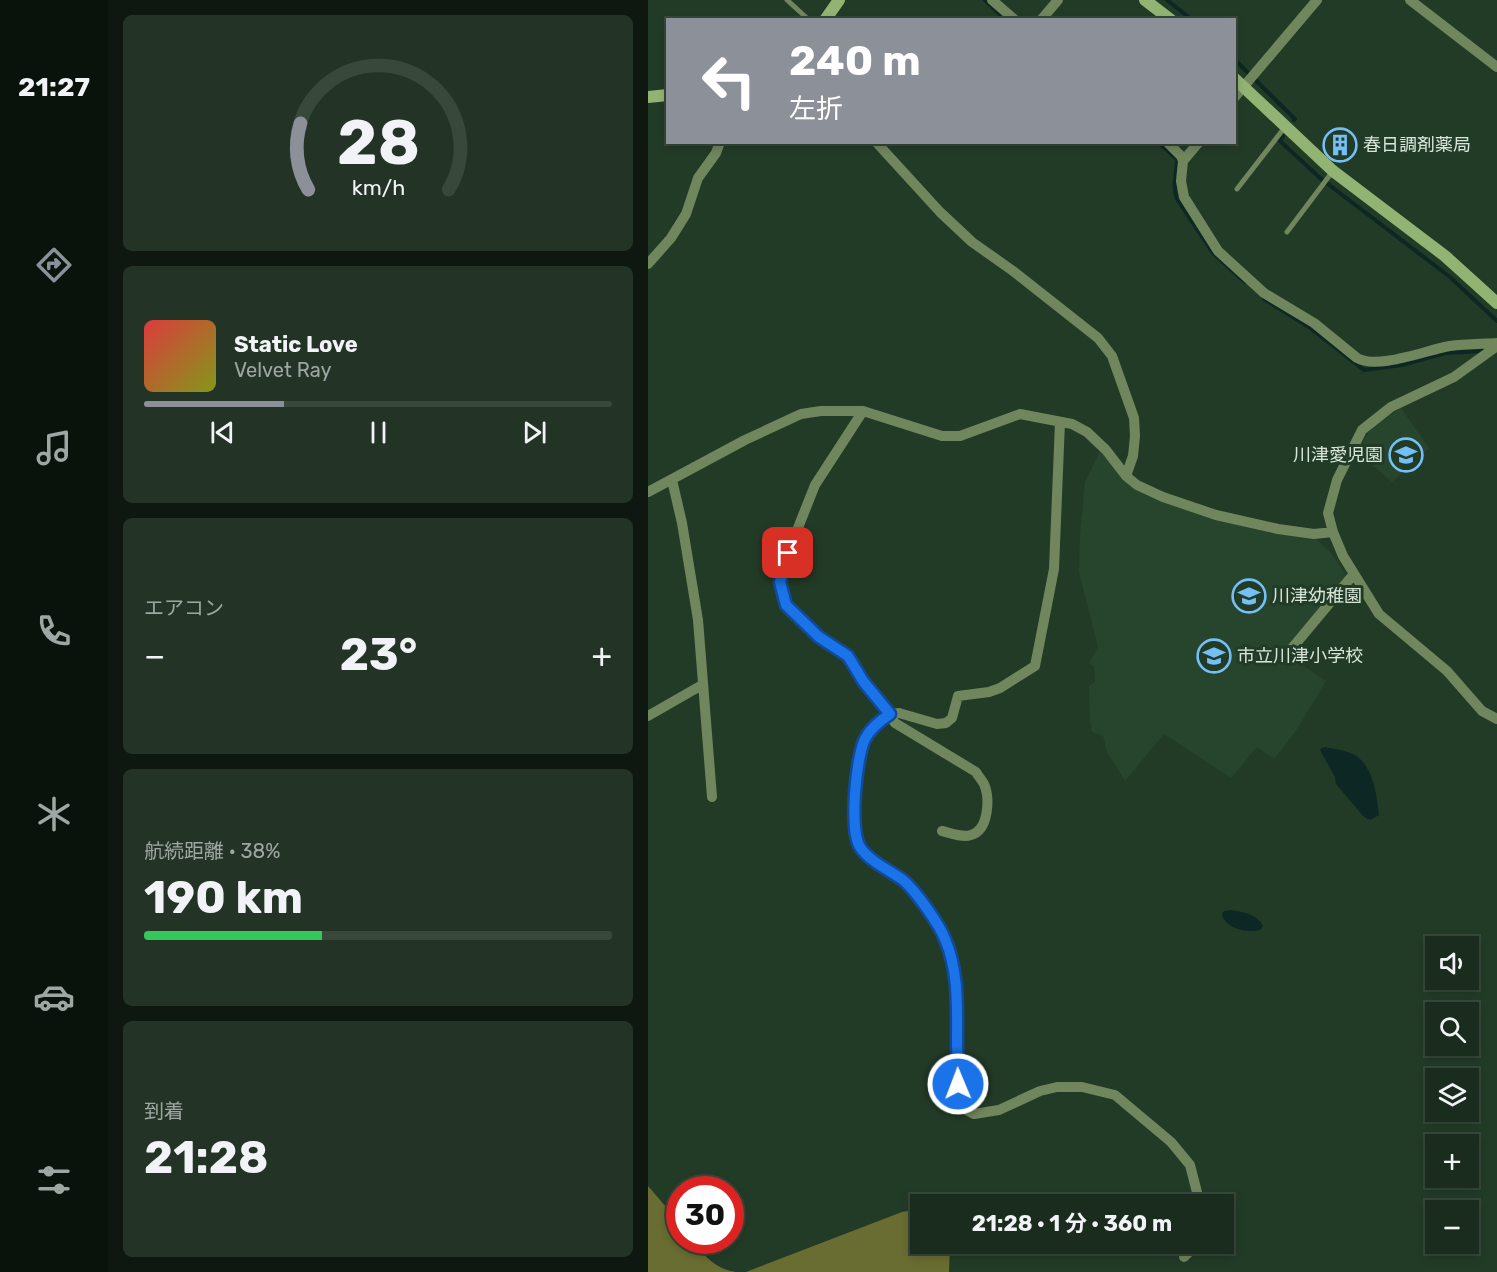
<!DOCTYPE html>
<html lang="ja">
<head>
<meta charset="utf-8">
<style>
	:root { --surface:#1a2c1d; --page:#233426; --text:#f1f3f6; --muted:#9fa7a4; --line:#38483b; --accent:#8c9099 }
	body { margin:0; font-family:Rubik,"Noto Sans JP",sans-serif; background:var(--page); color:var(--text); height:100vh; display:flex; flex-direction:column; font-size:22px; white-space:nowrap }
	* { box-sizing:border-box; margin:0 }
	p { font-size:20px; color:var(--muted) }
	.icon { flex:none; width:33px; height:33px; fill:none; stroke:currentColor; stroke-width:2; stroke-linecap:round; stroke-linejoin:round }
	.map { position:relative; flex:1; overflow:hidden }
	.panel { display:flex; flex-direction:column; gap:15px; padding:15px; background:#0e1810; width:540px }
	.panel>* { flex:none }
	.top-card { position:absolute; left:18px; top:18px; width:570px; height:126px; border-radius:0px; box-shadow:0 3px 9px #0003,0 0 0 2px var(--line); background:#8c9099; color:#fff; overflow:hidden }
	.buttons { position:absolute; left:777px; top:936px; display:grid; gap:12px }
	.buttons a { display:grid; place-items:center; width:54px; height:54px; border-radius:0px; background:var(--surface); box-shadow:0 3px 9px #0003,0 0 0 2px var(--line); font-size:30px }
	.speed { position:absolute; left:18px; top:1176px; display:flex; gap:12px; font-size:30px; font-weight:700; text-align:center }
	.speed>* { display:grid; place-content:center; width:78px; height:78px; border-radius:50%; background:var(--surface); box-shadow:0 3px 9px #0003,0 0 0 2px var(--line); line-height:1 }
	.speed .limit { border:9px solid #d22; background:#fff; color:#111 }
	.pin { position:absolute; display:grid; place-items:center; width:51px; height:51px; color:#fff; margin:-26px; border-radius:12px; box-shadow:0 3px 9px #0006 }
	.me { position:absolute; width:66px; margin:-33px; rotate:359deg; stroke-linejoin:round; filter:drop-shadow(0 0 4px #0008) }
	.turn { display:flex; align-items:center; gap:21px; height:126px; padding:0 24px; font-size:27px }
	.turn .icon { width:78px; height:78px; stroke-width:2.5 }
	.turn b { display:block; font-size:42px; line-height:51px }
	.big { font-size:45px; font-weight:700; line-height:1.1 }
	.panel .widget { flex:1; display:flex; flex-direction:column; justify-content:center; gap:9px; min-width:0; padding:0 21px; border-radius:9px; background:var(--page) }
	.panel .dial { align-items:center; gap:0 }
	.dial svg { height:156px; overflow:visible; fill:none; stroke:var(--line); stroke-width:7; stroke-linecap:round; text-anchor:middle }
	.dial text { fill:var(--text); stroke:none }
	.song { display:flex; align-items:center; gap:18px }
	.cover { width:72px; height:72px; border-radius:9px; background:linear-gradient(135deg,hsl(0 70% 55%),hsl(70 70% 35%)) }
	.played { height:6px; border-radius:3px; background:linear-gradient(90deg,var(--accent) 30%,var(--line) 30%) }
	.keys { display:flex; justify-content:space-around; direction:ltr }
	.heat { display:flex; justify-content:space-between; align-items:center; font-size:33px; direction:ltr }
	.charge { height:9px; border-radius:4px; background:linear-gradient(90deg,#34c759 38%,var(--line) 0) }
	.trip { position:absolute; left:262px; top:1194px; width:324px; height:60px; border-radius:0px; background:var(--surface); box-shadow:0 3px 9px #0003,0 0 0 2px var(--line); font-weight:700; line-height:60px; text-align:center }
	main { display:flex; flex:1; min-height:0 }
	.tabs { display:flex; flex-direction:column; width:108px; justify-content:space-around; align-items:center; background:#0a120c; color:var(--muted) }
	.tabs .icon { width:42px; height:42px }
	.tabs .active { color:var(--accent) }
	.tabs b { font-size:27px; color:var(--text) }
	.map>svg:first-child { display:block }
</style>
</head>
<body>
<main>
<nav class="tabs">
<b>21:27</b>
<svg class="icon active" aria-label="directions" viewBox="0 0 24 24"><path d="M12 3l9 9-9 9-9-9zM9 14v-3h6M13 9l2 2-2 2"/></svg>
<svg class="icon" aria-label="music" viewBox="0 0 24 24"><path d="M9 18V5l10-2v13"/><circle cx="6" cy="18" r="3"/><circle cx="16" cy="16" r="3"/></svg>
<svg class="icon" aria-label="phone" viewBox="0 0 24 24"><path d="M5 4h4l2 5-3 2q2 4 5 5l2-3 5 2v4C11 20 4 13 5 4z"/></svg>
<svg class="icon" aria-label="climate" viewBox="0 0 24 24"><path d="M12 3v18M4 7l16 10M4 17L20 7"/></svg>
<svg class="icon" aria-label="car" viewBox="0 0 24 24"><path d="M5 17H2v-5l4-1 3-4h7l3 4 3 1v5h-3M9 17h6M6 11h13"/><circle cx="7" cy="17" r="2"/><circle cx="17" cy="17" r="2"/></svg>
<svg class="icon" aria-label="filters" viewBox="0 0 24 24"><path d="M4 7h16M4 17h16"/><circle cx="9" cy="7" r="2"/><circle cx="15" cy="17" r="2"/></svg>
</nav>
<section class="panel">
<div class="widget dial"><svg viewBox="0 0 100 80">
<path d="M14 69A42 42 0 1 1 86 69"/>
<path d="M14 69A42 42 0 0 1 10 35" stroke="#8c9099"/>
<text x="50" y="56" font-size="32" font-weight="700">28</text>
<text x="50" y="72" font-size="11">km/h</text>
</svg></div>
<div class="widget">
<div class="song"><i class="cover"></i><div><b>Static Love</b><p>Velvet Ray</p></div></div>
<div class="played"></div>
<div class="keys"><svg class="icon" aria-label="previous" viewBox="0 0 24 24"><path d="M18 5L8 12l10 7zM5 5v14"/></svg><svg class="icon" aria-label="pause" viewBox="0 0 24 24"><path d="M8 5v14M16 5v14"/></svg><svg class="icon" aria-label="next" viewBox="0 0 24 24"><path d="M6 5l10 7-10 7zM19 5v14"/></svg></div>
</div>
<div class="widget"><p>エアコン</p>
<div class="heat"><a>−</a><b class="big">23°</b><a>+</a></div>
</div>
<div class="widget"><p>航続距離 · 38%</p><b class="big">190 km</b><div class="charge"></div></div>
<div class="widget"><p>到着</p><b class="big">21:28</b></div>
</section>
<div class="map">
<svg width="849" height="1272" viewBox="0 0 849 1272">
	<rect width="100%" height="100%" fill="#223b27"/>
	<path fill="#26452c" d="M753,408L781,448L744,482L709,451L720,433L730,423Z
		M452,451L488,490L568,520L668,539L682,552L697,573L698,578L636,652L678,681L648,731L626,759L609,747L583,778L516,734L477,781L459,752L455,736L444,732L442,722L441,686L447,682L446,666L441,663L450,647L431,572L432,534L437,482Z"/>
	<path fill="#696d31" d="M0,1186L31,1222L32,1240L44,1241C57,1256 67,1269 88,1272H0Z
		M273,1209V1244H302L301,1272H98L254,1212Z"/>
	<path fill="#0c2724" d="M677,747C686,749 696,750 705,754C725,764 729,796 731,815L722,820L716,817L688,784L687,777L673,752L672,749Z
		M583,910C595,912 609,914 615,926L612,930C599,933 577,929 574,914L576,911Z"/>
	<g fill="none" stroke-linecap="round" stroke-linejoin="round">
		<path stroke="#0c2724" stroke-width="4" d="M337,0L358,20
			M519,0L544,20
			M586,59L647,119L646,120
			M635,136L632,141L672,178L802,277L849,321
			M510,142L529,159C529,173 524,186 529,199L565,253L597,282
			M616,299L661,327L716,370L754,365L797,353L836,351"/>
		<path stroke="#70865d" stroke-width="5" d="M139,0L161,20
			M589,189L637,127
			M639,232L685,171"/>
		<path stroke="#70865d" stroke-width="10" d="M344,0L367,20
			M762,0L849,67
			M393,20L410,0
			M586,98L669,0
			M228,142L292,212L324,242L365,271L450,338L464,356L486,418L487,436L485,456L478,476
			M519,142L533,156L535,161L533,181L536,197L570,251L616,293L666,323L709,358C730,370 778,350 802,346C817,344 833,344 849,343
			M535,161L551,142
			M0,264L23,238L38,214L50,178L68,153L72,142
			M849,346L806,377L743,407L714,430L689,480L680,513L685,532L695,556L731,614L799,671L834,711L849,719
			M215,411L167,485L140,553L132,582L139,605L171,637L200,656L215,681L247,723L328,772C330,776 334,780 336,784C342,798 341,830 323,835C314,838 303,833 294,831
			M412,422L406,569L387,666L352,688L341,692L310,696L304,718L298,723L289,724L251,713L242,714L231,721L217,738L211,759L205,826L207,838L212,848L257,882L269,894L296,936L304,956L310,1011L309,1097L313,1107L326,1114L351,1110L392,1091L409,1087H434L467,1095L523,1142L542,1165L552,1204
			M24,480L34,523L50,620L64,797
			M0,492L97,440L153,414L173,411H215L294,436H312L372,414L424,424L439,432L458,450L478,476L489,485L515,497L568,515L630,529L666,534L685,532
			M640,653L705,575
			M0,716L54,685
			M536,1257L549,1244"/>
		<path stroke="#92b473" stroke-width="12" d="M497,0L523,20
			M177,20L191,0
			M586,78L685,171L797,256L849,303
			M0,97L20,95"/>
	</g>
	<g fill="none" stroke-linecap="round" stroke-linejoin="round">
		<defs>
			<path id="route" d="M140,553L132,582L138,605L171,637L200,656L215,681L242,714C233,720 222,729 217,739C208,757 201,830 212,847C221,861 241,870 255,880C268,891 291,924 297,939C311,972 309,1008 309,1043C309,1056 311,1070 310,1084"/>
		</defs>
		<use href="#route" stroke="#114b97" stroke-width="15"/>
		<use href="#route" stroke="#1a73e8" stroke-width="10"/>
	</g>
	<defs>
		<symbol id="building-ring" viewBox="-11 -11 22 22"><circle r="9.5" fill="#223b27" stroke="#74c0f6" stroke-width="1.5"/><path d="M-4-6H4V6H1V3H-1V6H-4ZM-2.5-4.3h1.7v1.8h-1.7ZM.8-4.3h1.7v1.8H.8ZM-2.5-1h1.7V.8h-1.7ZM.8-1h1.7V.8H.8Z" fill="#74c0f6"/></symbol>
		<symbol id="school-ring" viewBox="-11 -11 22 22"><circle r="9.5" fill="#223b27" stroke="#74c0f6" stroke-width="1.5"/><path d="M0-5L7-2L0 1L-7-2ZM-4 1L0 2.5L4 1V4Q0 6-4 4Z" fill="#74c0f6"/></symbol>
	</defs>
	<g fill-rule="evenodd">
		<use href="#building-ring" x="673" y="126" width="38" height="38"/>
		<use href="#school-ring" x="739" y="436" width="38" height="38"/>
		<use href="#school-ring" x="582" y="577" width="38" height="38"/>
		<use href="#school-ring" x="547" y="637" width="38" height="38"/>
	</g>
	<g text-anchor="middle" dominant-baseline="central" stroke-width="6" stroke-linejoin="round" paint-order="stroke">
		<g font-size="18" fill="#d7e6d9" stroke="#223b27" text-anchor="start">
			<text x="715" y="145">春日調剤薬局</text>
			<text x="735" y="455" text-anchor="end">川津愛児園</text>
			<text x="624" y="596">川津幼稚園</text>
			<text x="589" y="656">市立川津小学校</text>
		</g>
	</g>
</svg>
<div class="buttons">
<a><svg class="icon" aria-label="sound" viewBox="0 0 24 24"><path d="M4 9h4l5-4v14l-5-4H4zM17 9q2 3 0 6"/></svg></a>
<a><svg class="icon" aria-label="search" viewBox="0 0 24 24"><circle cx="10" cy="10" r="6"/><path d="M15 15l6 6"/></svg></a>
<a><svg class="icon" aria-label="layers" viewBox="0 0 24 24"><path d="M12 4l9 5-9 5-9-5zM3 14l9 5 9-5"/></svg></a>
<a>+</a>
<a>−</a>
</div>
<div class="speed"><div class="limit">30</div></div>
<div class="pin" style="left:140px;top:553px;background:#d93025"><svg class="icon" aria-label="arrive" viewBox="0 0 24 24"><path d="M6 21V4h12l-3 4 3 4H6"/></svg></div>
<svg class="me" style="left:310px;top:1084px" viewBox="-20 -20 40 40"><circle r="17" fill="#1a73e8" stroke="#fff" stroke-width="3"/><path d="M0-11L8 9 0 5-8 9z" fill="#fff"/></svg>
<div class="trip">21:28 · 1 分 · 360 m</div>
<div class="top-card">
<div class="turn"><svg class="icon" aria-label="left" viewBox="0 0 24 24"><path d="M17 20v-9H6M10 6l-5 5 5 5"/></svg><div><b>240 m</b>左折</div></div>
</div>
</div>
</main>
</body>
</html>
